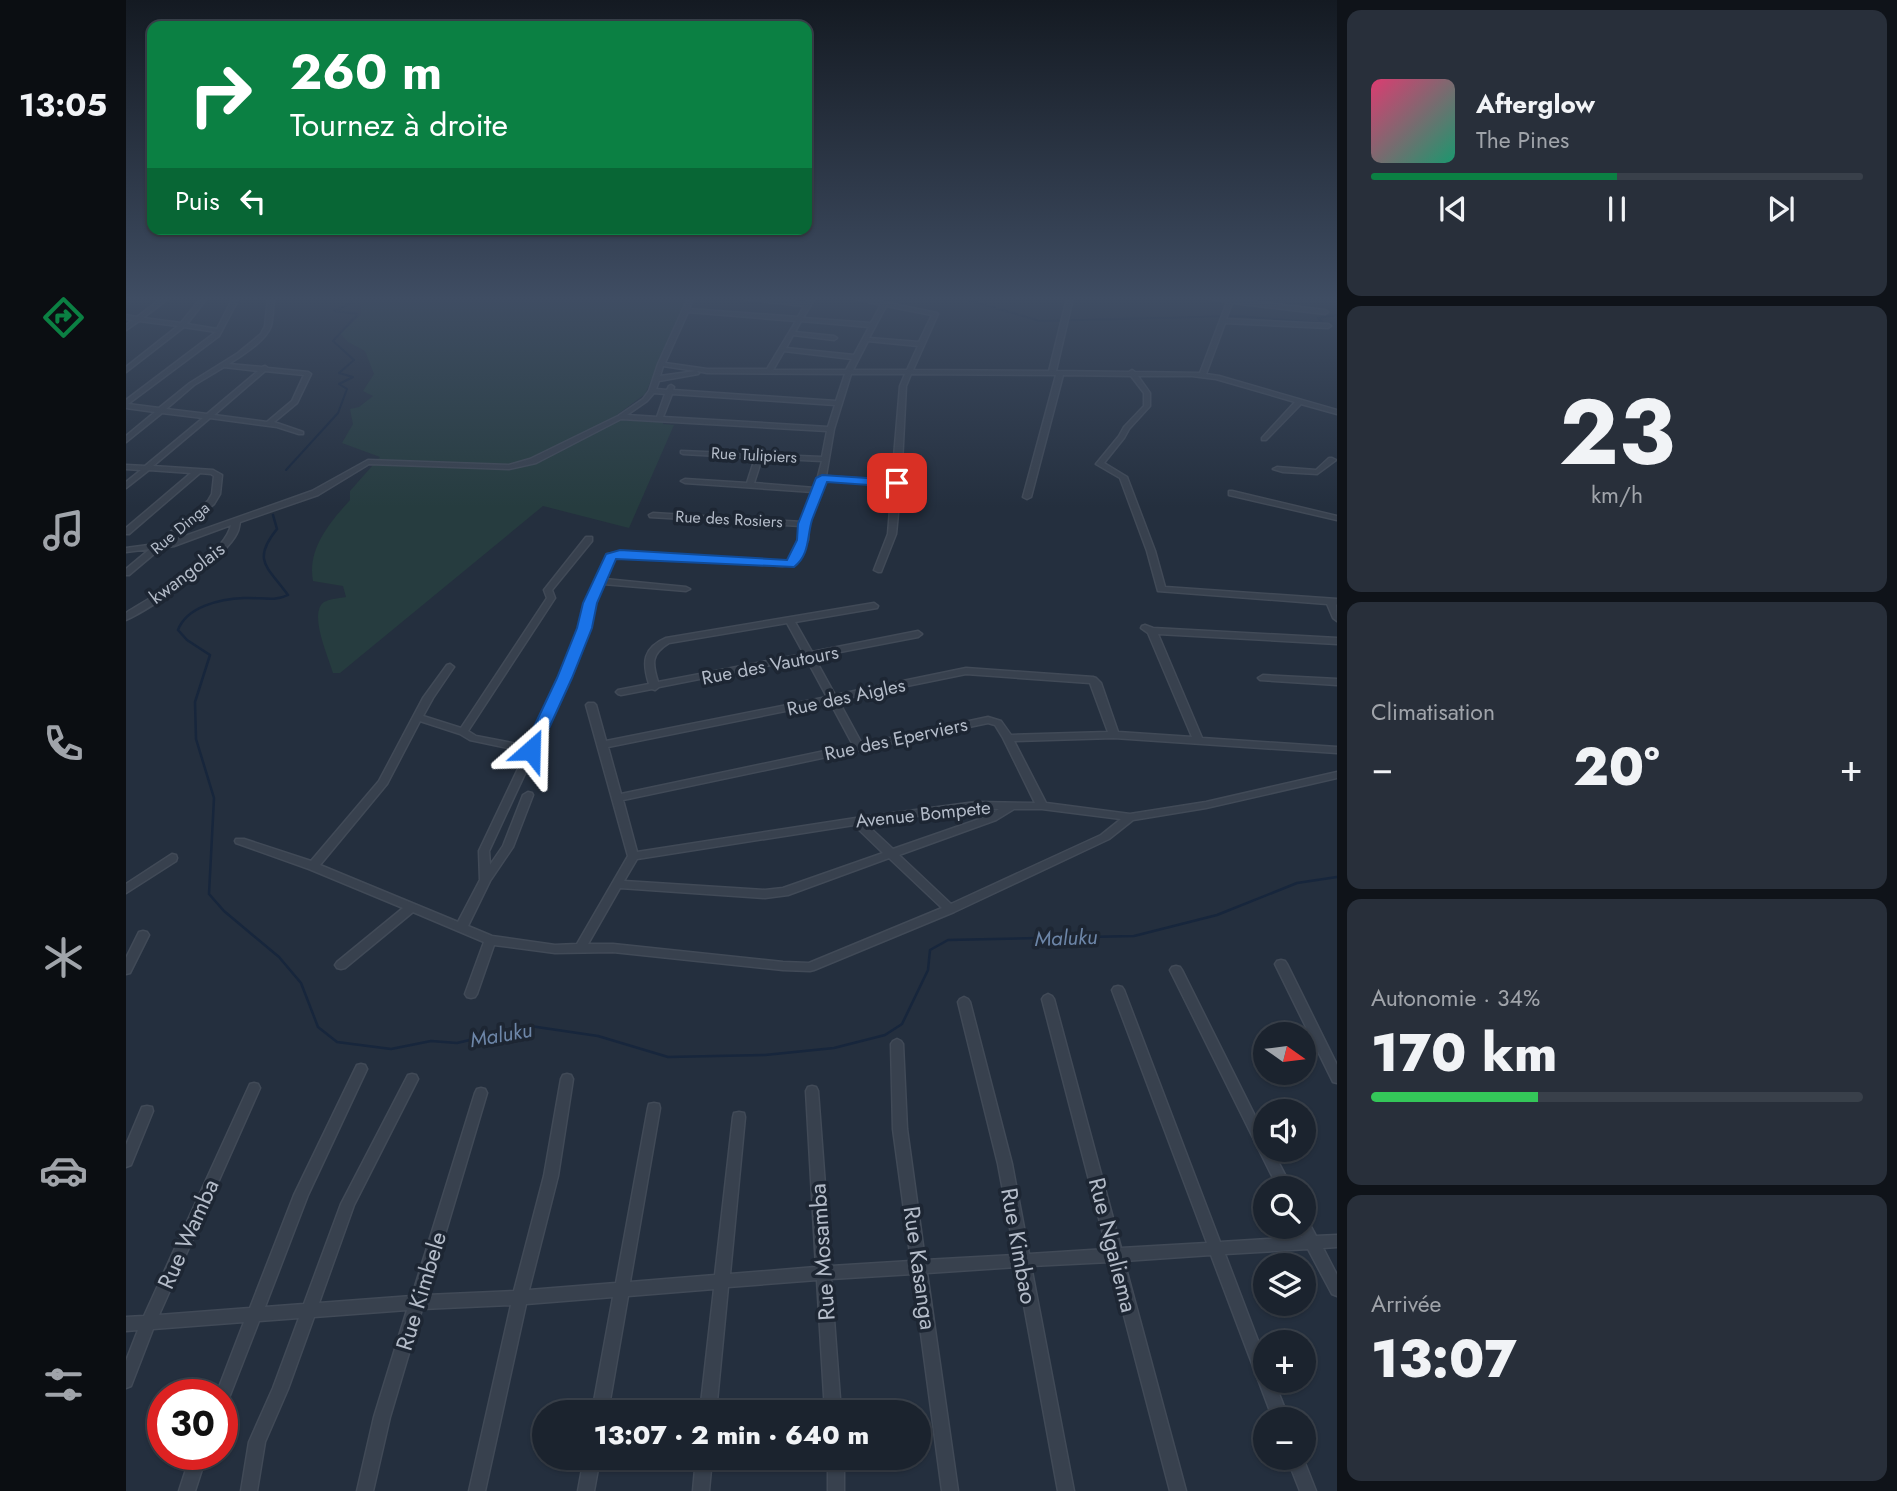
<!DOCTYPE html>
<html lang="fr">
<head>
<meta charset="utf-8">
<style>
	:root { --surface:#1b232e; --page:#282f3a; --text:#f1f3f6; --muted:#a0a4aa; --line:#39404a; --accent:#0b8043 }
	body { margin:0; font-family:Jost,sans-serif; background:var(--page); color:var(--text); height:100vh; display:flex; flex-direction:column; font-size:26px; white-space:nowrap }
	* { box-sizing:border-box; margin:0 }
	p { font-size:23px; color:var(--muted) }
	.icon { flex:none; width:38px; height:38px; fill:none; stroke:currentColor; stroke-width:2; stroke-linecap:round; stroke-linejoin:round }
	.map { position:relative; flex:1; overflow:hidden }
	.drawer { display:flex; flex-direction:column; gap:10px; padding:10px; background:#0f1319; width:560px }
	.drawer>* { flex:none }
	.banner { position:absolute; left:21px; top:21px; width:665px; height:214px; border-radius:14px; box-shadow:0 2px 5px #0004,0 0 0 2px var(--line); background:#0b8043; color:#fff; overflow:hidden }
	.needle { width:46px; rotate:104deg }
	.buttons { position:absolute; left:1127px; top:1022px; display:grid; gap:14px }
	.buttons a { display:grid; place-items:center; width:63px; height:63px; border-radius:50%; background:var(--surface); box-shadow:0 2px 5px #0004,0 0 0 2px var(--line); font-size:35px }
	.speed { position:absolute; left:21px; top:1379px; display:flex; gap:14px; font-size:35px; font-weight:700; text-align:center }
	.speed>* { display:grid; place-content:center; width:91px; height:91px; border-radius:50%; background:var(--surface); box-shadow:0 2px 5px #0004,0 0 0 2px var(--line); line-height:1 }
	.speed .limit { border:10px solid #d22; background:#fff; color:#111 }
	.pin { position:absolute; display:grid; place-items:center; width:60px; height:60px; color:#fff; margin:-30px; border-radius:14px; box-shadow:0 4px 10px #0006 }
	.me { position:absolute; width:77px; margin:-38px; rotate:25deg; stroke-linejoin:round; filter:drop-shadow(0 0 5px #0008) }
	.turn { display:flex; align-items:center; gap:24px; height:147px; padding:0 28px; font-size:32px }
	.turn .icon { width:91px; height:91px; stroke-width:2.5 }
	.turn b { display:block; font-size:49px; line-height:60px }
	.then { display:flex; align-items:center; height:66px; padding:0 28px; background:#0003; gap:14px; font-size:26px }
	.big { font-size:52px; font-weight:800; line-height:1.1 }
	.drawer .widget { flex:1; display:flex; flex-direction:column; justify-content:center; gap:10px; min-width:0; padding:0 24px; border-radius:14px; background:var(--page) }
	.drawer .dial { align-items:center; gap:0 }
	.dial b { font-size:91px; line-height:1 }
	.song { display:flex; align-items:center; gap:21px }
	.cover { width:84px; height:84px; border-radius:10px; background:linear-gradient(135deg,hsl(340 70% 55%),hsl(160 70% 35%)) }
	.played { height:7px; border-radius:4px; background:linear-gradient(90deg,var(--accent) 50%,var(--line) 50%) }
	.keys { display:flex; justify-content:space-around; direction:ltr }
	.heat { display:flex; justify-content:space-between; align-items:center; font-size:38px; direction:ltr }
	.charge { height:10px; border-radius:5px; background:linear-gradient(90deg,#34c759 34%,var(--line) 0) }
	.trip { position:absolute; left:406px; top:1400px; width:399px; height:70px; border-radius:35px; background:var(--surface); box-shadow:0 2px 5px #0004,0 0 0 2px var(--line); font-weight:800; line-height:70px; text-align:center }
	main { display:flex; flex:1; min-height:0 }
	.tab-bar { display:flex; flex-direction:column; width:126px; justify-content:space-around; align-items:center; background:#0b0e12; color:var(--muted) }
	.tab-bar .icon { width:49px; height:49px }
	.tab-bar .selected { color:var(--accent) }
	.tab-bar b { font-size:32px; color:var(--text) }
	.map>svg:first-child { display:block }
</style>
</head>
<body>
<main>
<nav class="tab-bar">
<b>13:05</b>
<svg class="icon selected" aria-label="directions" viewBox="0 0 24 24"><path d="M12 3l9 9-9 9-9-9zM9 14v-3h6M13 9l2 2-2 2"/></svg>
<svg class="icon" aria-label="music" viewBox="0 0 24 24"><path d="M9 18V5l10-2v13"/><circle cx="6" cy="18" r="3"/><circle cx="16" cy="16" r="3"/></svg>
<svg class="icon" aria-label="phone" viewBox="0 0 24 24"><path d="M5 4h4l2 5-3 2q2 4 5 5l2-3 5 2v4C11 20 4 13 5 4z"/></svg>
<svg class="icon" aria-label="climate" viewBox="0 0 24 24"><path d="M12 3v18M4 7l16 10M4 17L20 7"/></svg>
<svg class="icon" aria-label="car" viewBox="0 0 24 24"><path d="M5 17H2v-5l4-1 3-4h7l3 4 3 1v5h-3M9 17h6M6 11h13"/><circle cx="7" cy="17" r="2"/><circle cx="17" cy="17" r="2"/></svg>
<svg class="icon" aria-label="filters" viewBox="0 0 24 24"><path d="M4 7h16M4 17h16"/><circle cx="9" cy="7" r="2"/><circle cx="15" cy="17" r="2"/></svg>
</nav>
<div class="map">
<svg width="1211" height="1491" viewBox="0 0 1211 1491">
	<rect width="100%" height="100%" fill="#242f3e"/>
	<path fill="#263c3f" d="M235,298H562L519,394L488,417L537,421V424L548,425L503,528L417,506L214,673H207C203,658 182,613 198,602C204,599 214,598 220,597L217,586L187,581C181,549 204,522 224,500V491L254,457L216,443L227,424L224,409L233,407L247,396L237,391L248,374L239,351L222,342L214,333L235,315Z"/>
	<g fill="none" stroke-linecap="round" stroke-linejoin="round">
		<path stroke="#17263c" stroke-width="2" d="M835,298L914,321L1111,316L1197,323L1192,318L1211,315
			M160,470L212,413L221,389L213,384L227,377L213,373L228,360L207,341L232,314L208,311L226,303L224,298"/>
		<path stroke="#17263c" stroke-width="2.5" d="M147,515L151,529C125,561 142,567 162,595C148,602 134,597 118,598C95,599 61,606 52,630L61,640L84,655L69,702L70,739L88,798L83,894L98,911L153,957L175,983L192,1027L211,1042L265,1049L305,1041L331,1043L404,1026L472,1036L542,1057L639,1055L708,1048L759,1035L776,1024L802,970L804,950L822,940L1008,936L1091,915L1171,883L1211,877"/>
		<defs>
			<path id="minor" d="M36,298H43L17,318L55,323L75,298H81L61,324L91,329L107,298H113L93,336L2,404L33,408L64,383L112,353L135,334L139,326L142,298H148C147,307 147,318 145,326C140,341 115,356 103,364L136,367L139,366L142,368L182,372L185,374L171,403L148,422L177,432V434H173L151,427L84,418L27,466L87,470L96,475L94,494L88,504L42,542L186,491L242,460L383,465L404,459L492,416L517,399L523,391L532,364L562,298H568L563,309L672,317L678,306L609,298H631L680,303L683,298H689L677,318L745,323L755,305L726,298H738L811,313L812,314L787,370L923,371L941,298H947L930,371L1003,372L1006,370L1009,372L1074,373L1101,302L1079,298H1108L1107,299L1199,310L1202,312L1199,314L1106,303L1100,319L1202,324L1205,326L1202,328L1099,323L1080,374L1093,376L1211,410V414L1175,404L1140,440H1136V438L1169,402L1090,379L1066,376H1012L1024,393V406L1003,429L998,438L978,463L1001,477L1029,551L1039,587L1211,599V605L1210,604L1211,621L1207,618L1201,604L1032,591L1021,551L994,478L970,464L993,436L998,427L1018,406V393L1005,376L937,375L905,497L901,499L897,497L930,375L785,374L780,386L775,483L770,534L755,572H752L748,570L762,534L766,485L699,480L683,524L682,540L669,564L656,566L494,556L487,558L479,579L560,587L564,589L560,591L477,584L442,681L363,851L364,865L377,846L397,795L402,792L406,793L407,795L387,847L364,881L342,926L366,936L429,945L451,944L502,856L460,705L462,703H468L470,705L480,741L701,697L680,658L533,687L529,690L526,689L495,695L492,694L490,692L492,690L523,684C516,662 517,648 540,638L748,603L752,606L751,608L669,622L686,652L792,631L796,634L792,637L688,657L709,695L840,668L967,677L970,678L975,683L992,732L1066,737L1022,633L1015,628L1016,626L1019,625L1027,628L1211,638V644L1032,634L1076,738L1211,747V753L988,738L888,741L920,803L1004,814L1080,802L1211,772V778L1080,808L1007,820L983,839L828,912L688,970L684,971L657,970L487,952L429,953L368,945L351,994L349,997L345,998L341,997L339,994L358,942L287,912L219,968L215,969L211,968L209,965L211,962L277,908L183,869L110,843L109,841L110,839H118L185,861L253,781L297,698L321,665L324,664L328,667L307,698L297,716L335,728L421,598L418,590L460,537H466V541L426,590L429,598L342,731L350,736L402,746L439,666L481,554L494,552L656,562L663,560L674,540L675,526L524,517L523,515L527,513L676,522L687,492L559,483L555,481L559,479L621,483L629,458L557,454L555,453V451L696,457L701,431L495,419L410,463L383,469L243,464L192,495L114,522C113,526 113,530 111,533C100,557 25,609 0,620V613C27,596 98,557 105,525L48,546L35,548L3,575H0V569L24,549L0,552V548L30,544L82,501L86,494L88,476L85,474L74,473L3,534H0V528L65,473L23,470L0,488V482L15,470L0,469V465L19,466L77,418L36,413L0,442V436L29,412L0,408V400L90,332L58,327L0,372V367L52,326L13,321L0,330V325L7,320L0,319V315L11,317ZM760,306L806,315L793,342L743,338ZM562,312L670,321L641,369H581L539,363ZM675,321L743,327L728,355L660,348L667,335L708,340L711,338L708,336L669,332ZM742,341L792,346L781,370H727ZM658,351L726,359L720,370H647ZM537,366L570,371L534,376ZM98,367L132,371L81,414L40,409L68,385ZM139,371L178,375L166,401L141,422L88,415ZM571,371L581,373L719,374L710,401L547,390L548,387L545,385L543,386L541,390L530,389L533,381L572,374L573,373ZM725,374H779L774,386L766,481L700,476L708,429ZM528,393L539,394L531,417L501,415L521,401ZM546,394L709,405L702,427L537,417ZM636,458L696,461L689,488L628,483ZM661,623L678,654L532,682C526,663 525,654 543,643ZM840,674L964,683L982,732L885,735L875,721L862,717L736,744L712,700ZM704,702L727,745L495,794L482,747ZM294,721L334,734L344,740L400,752L353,851L354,880L332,922L194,865L261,784ZM862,723L869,725L877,738L909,803L850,802L730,818L511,852L497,800ZM850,808L873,809L862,816L767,849L739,823ZM888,809H916L995,819L975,835L825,904L773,855L870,820ZM728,825L757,853L657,888L639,890L498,881L511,859ZM763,858L816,908L683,963L657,962L487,944H462L494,888L639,898L662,895Z
				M1203,458H1206L1210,460L1191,474L1157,472L1147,469L1151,467L1190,470Z
				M1103,491H1106L1211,516V520L1103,495Z
				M1137,675L1211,679V685L1134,680L1132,678Z
				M46,854L50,855L51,858L50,861L0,893V884Z
				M17,931L21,932L23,935L4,973L0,974V958L13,932Z
				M1155,960L1159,961L1161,964L1211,1065V1083L1207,1082L1149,964L1151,961Z
				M1050,966L1054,967L1056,970L1139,1136V1150H1146L1166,1188H1152L1044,970L1046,967Z
				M992,986L996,987L998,990L1094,1242L1176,1237L1171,1227H1178V1221L1183,1223L1190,1236L1211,1235V1247L1197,1248L1211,1275V1296L1206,1294L1182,1249L1099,1254L1139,1359V1381H1148L1163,1419H1147L1085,1255L998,1261L1060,1491H1044L984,1262L905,1266L948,1491H932L891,1267L801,1273L832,1491H816L787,1274L705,1279L715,1412H699L691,1280L602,1287L590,1412H574L588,1289L502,1296L482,1412H466L487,1297L400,1304L359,1491H343L385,1305L296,1309L264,1417L247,1491H231L248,1417L281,1310L188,1317L162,1389L139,1442L131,1491H115L123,1442L147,1388L173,1318L133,1321L101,1403L96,1406V1395H90L118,1322L27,1329L5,1386L0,1388V1361L12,1330L0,1331V1317L18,1316L124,1084L128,1083L132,1084L134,1088L33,1315L124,1308L168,1195L229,1069L231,1065L235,1064L239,1065L241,1069L182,1195L139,1307L178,1304L215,1204L282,1075L286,1074L290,1075L292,1079L228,1205L193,1303L286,1296L349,1093L351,1089L355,1088L359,1089L361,1093L301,1295L388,1291L418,1176L435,1079L437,1075L441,1074L445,1075L447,1079L432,1176L403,1290L490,1283L522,1108L523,1104L528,1103L533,1104L534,1108L504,1282L589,1275L607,1117L608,1113L613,1112L618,1113L619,1117L604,1274L690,1267L680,1091L682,1087L686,1086L690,1087L692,1091L705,1266L785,1261L767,1129L765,1044L767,1041L771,1039L775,1041L777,1044L781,1129L799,1260L889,1255L872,1164L832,1002L834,999L838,997L842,999L844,1002L886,1164L903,1254L981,1249L916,999L918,996L922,994L926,996L928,999L995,1248L1081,1243L986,990L988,987Z
				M21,1106L26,1107L27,1111L5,1165L0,1167V1145L16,1107Z
				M65,1454H81L69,1491H53Z
				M458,1458H474L468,1491H452Z
				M570,1458H586L583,1491H567Z
				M702,1458H718V1491H702Z
				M1161,1458H1177L1190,1491H1174Z"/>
		</defs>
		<use href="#minor" stroke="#414a57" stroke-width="3"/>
		<use href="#minor" fill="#38414e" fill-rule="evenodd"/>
	</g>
	<linearGradient id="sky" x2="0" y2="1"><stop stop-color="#141a22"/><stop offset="0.59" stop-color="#3f4d63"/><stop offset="1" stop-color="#3f4d63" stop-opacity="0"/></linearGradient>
	<rect width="1211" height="507" fill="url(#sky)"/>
	<path fill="#1a73e8" stroke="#114b97" stroke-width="2" d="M696,475L771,480L777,483L771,487L701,482C696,495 691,507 686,520C681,536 684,555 668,567L490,559L471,603L466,628L446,678L413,750L405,755L400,754L397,750L431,678L451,628L457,603L480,554L494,550L661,560L671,540L672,524L690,478Z"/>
	<g text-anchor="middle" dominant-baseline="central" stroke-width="7" stroke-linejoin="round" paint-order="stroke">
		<g font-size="16" fill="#b4bcc9" stroke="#1d2633">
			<text transform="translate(628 455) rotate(3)">Rue Tulipiers</text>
			<text transform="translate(603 519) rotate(3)">Rue des Rosiers</text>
			<text transform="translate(54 528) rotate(-40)">Rue Dinga</text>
		</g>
		<g font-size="19" fill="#b4bcc9" stroke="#1d2633">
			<text transform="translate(61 573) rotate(-37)">kwangolais</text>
			<text transform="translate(644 665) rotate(-11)">Rue des Vautours</text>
			<text transform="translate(720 697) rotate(-12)">Rue des Aigles</text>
			<text transform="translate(770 739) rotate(-12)">Rue des Eperviers</text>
			<text transform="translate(797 814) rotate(-6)">Avenue Bompete</text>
		</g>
		<g font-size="21" font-style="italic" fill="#6d86a8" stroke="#1d2633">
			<text transform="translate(940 938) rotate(-2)">Maluku</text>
			<text transform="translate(375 1035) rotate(-10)">Maluku</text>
		</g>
		<g font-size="23" fill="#b4bcc9" stroke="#1d2633">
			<text transform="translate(62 1234) rotate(-66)">Rue Wamba</text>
			<text transform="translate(987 1245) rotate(76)">Rue Ngaliema</text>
			<text transform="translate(893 1246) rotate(80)">Rue Kimbao</text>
			<text transform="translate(696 1252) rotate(-94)">Rue Mosamba</text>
			<text transform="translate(794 1268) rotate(82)">Rue Kasanga</text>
			<text transform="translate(295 1291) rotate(-73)">Rue Kimbele</text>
		</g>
	</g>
</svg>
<div class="buttons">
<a><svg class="needle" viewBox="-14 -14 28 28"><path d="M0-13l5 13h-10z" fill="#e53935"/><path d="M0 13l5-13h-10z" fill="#a0a4aa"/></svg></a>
<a><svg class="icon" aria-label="sound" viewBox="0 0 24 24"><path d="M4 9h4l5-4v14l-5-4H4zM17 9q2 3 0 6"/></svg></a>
<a><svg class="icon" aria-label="search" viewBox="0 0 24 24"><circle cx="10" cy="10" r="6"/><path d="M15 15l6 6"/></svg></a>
<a><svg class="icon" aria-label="layers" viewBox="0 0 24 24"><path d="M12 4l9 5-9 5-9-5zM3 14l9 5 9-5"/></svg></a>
<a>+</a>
<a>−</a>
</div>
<div class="speed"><div class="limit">30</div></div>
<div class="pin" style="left:771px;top:483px;background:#d93025"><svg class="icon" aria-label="arrive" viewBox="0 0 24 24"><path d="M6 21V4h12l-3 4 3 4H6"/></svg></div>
<svg class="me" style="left:405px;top:750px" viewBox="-20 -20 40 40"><path d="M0-17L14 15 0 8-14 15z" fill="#1a73e8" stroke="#fff" stroke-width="4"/></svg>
<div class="trip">13:07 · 2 min · 640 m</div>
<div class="banner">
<div class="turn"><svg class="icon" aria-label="right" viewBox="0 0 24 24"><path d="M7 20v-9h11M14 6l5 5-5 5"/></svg><div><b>260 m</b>Tournez à droite</div></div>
<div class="then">Puis<svg class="icon" aria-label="left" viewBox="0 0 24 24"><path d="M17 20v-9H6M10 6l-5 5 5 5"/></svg></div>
</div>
</div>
<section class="drawer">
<div class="widget">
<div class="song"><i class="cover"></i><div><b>Afterglow</b><p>The Pines</p></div></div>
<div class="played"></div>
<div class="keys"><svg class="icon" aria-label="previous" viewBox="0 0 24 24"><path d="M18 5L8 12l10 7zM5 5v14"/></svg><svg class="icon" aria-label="pause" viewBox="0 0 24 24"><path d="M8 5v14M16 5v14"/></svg><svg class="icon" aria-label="next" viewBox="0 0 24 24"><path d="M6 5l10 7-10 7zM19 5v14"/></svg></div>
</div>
<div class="widget dial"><b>23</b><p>km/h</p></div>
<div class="widget"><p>Climatisation</p>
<div class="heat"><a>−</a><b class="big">20°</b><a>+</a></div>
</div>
<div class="widget"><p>Autonomie · 34%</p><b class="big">170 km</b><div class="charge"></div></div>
<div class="widget"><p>Arrivée</p><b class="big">13:07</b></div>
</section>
</main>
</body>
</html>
